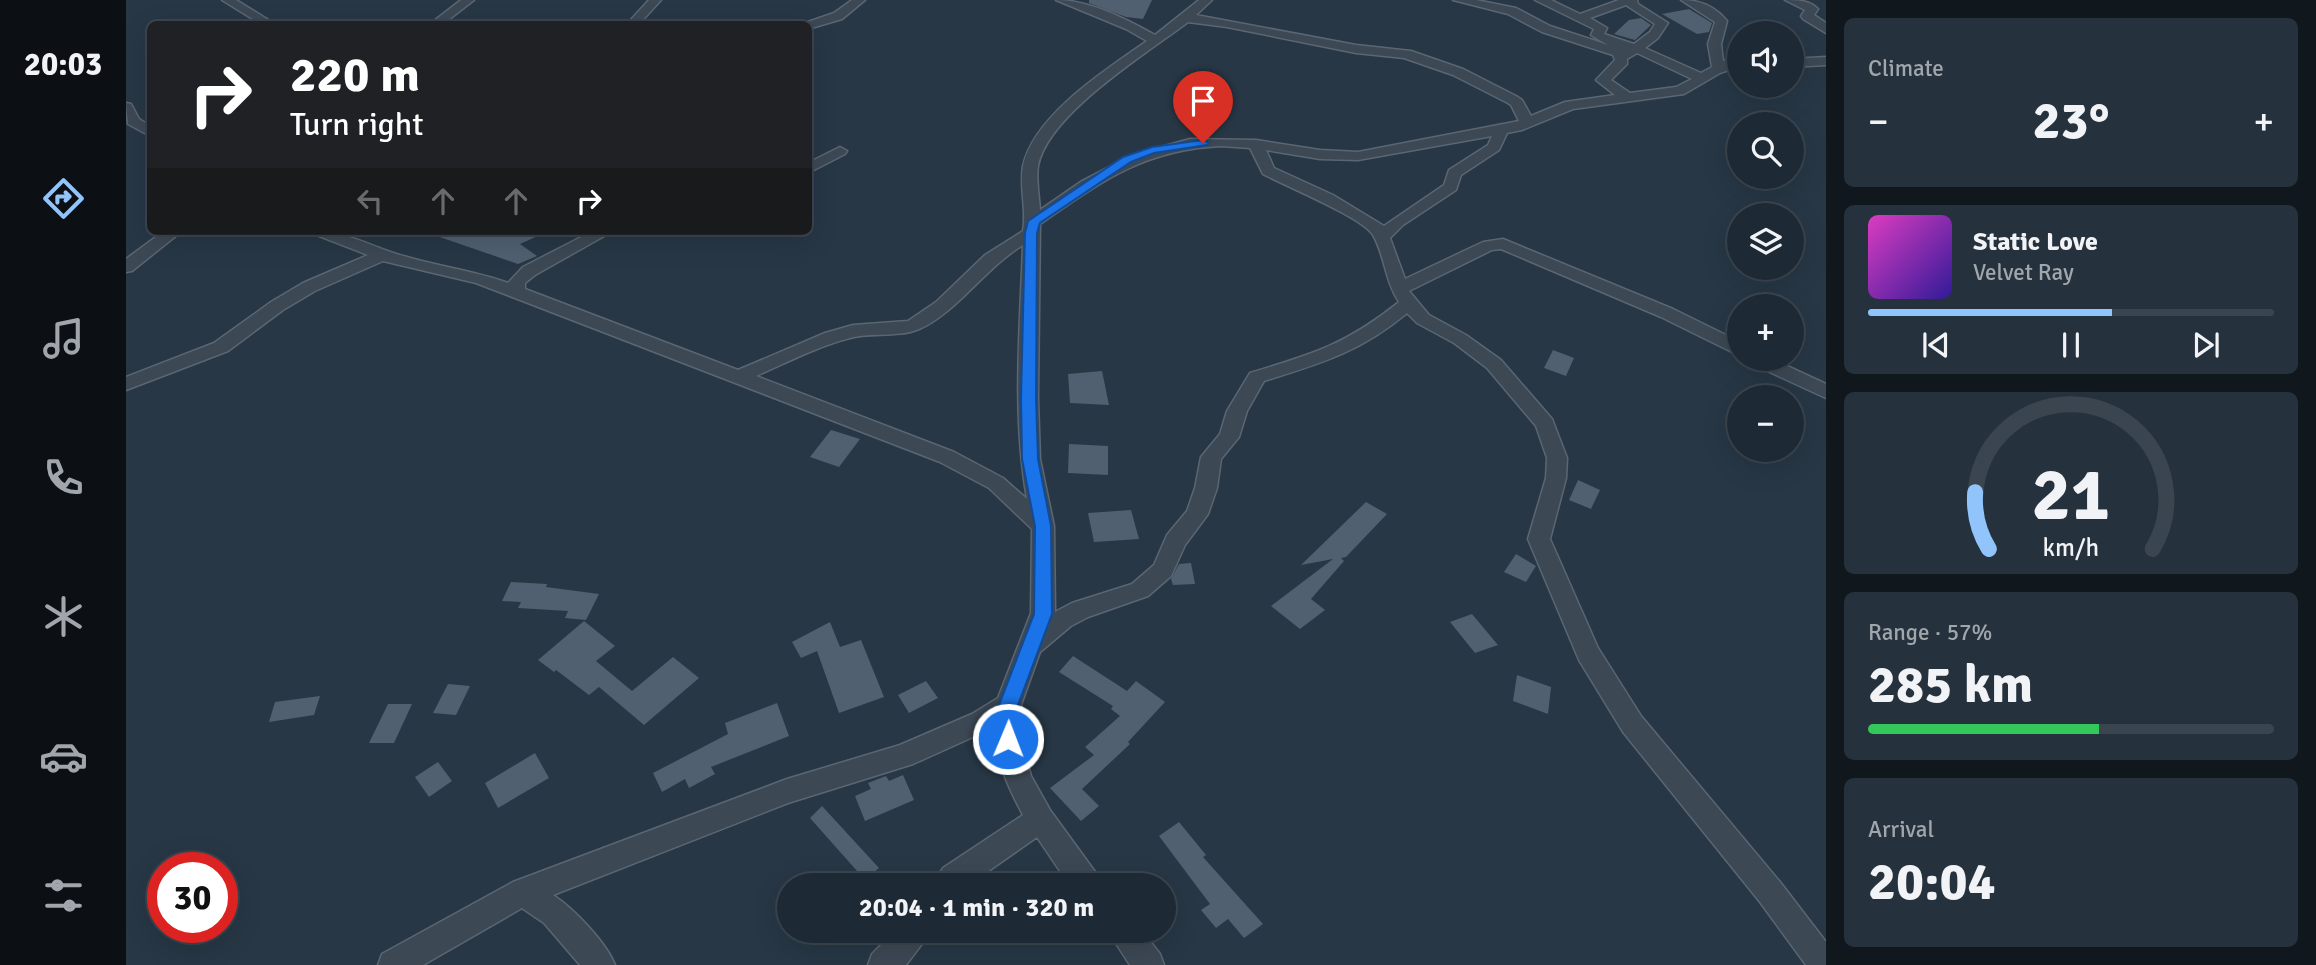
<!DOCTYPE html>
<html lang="en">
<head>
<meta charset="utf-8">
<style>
	:root { --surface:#1d2934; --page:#25313c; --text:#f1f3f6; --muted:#a0a6ac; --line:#3b454f; --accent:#91c4fb }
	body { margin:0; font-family:Signika,sans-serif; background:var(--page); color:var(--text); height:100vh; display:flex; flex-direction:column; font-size:26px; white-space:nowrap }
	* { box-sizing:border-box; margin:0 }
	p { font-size:23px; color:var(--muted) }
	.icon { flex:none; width:38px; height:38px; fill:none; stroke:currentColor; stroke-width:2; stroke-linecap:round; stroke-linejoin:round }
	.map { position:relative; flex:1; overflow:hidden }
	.panel { display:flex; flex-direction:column; gap:18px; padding:18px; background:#10171d; width:490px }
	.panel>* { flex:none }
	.guide { position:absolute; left:21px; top:21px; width:665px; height:214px; border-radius:10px; box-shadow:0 7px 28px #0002,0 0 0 2px var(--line); background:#202124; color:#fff; overflow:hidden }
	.buttons { position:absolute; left:1601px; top:21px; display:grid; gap:14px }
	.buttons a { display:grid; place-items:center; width:77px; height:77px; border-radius:50%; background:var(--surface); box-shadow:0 7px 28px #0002,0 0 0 2px var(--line); font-size:35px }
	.speed { position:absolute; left:21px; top:852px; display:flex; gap:14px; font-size:35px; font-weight:700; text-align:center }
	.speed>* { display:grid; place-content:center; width:91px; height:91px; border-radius:50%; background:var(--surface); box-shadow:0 7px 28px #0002,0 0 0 2px var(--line); line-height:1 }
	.speed .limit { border:10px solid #d22; background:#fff; color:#111 }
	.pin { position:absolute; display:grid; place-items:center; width:60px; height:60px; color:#fff; margin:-72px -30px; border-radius:50% 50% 50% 0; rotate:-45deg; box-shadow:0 0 7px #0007 }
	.pin .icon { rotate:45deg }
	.me { position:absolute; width:77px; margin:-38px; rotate:1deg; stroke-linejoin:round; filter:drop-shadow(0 0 5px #0008) }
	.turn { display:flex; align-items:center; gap:24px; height:147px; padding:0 28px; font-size:32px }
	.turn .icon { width:91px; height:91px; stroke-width:2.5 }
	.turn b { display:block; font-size:49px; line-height:60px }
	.lanes { display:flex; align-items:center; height:66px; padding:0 28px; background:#0003; justify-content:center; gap:35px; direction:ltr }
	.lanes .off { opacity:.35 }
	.big { font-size:52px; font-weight:700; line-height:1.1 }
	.panel .widget { flex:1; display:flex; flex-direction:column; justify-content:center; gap:10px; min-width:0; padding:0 24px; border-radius:10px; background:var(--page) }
	.panel .dial { align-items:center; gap:0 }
	.dial svg { height:182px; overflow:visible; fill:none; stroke:var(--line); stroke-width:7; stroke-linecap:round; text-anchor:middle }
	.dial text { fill:var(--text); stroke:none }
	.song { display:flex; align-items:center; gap:21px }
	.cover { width:84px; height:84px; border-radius:10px; background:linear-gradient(135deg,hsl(310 70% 55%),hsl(250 70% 35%)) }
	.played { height:7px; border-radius:4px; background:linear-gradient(90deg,var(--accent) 60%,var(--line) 60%) }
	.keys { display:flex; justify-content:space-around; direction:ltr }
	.heat { display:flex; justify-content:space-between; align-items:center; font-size:38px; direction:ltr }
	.charge { height:10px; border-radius:5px; background:linear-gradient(90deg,#34c759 57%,var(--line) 0) }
	.trip { position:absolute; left:651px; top:873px; width:399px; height:70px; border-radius:35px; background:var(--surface); box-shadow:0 7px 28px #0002,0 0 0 2px var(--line); font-weight:700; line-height:70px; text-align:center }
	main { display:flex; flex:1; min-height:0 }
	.tabs { display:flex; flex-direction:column; width:126px; justify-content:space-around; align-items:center; background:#0c1015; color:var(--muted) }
	.tabs .icon { width:49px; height:49px }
	.tabs .current { color:var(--accent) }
	.tabs b { font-size:32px; color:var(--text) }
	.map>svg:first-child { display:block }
</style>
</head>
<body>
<main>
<nav class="tabs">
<b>20:03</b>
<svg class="icon current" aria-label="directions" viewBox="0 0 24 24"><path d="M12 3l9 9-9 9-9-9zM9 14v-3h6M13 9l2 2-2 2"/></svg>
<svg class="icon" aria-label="music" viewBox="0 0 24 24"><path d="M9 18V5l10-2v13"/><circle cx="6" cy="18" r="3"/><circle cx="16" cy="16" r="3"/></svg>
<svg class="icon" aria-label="phone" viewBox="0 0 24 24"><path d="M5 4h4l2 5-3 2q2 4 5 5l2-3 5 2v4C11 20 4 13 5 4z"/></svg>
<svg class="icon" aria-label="climate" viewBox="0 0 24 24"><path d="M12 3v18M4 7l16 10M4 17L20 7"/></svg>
<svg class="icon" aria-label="car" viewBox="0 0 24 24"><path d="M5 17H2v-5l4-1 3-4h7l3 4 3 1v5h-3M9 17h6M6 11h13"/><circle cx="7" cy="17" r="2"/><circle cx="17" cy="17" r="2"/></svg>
<svg class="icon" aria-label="filters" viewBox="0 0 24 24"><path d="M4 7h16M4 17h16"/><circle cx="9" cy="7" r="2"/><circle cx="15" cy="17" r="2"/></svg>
</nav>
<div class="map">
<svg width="1700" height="965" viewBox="0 0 1700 965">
	<rect width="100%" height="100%" fill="#273745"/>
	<path fill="#506070" d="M963,0H1026L1017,19L1000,17L963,3Z
		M1563,9L1586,23L1583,32L1571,34L1536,14Z
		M1515,18L1525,25L1509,40L1488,34L1503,20Z
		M305,231H423L394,244L411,256L392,264L305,234Z
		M1427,350L1448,358L1440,376L1418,368Z
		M976,371L983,405L944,403L942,374Z
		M705,430L734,439L713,467L684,457Z
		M943,444L982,446V475L942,473Z
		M1452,480L1474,490L1465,509L1443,500Z
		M1240,502L1261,514L1220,557L1215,558L1218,561L1185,599L1199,610L1174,629L1145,606L1207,559L1175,565Z
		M1005,510L1013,539L968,542L962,513Z
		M1390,554L1410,566L1400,582L1378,572Z
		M1065,563L1069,584L1047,585L1045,579L1053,564Z
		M385,582L421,584L420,587L473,594L460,620L439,618L442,611L392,608L395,602L376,601Z
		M1346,614L1372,645L1349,653L1324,622Z
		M458,621L489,646L470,661L506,691L547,657L573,678L518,725L473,687L463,695L430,670L428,672L412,660Z
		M704,622L714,647L735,640L758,697L713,713L691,651L675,658L666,642Z
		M947,656L1001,691L1010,681L1039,702L1002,742L1004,744L956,789L973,806L955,821L924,788L968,755L959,747L994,716L985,709L987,706L933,672Z
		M1391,675L1425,687L1422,714L1387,701Z
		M800,681L812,698L783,713L772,695Z
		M322,684L344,686L330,715L307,713Z
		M194,696L188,715L143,722L149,702Z
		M651,703L663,736L585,767L589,774L563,788L559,779L536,792L527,773L602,734L599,723Z
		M262,704H286L268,743H243Z
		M409,753L423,778L372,808L359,783Z
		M312,762L326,781L303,797L289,777Z
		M777,775L788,800L739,821L729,796L745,789L742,783L760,776L763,781Z
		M696,806L753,868L739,880L684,818Z
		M1053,822L1080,855L1077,857L1137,924L1118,938L1102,919L1090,928L1075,910L1084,904L1033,836Z"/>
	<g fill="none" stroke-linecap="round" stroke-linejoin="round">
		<defs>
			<path id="street" d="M96,0H110L149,24H135Z
				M335,0H348L317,24H304Z
				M523,0H535L513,24H501Z
				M726,0H739L716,19L682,29V24H676L708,13Z
				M930,0C963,0 1000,19 1029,35L1073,0H1086L1070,15L1230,45L1285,51L1337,69L1390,96L1396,100L1405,116L1439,102L1489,95L1470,80L1489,60L1487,55L1416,32L1382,14L1327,0H1350L1390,8L1424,26L1482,45L1465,35L1468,29L1409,0H1425L1454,14L1493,0H1511L1512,4L1542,23L1532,38L1519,48L1575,73L1586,67L1582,44L1589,22L1555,0C1574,0 1589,6 1601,21L1595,44L1597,61L1614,58V66L1594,73L1558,94L1447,109L1396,130L1381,133L1373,150L1335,175L1330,190L1277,225L1264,238L1279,279L1357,242L1377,239L1547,309L1614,342V356L1535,317L1375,249L1366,250L1283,291L1303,315L1340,335L1375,360L1426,419L1441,458L1440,478L1424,539L1472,648L1515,716L1654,882L1700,942V965H1680L1634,902L1497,732L1453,660L1402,539L1420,478L1421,458L1410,426L1361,368L1328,343L1291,323L1281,313C1234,352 1196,363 1138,381L1121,411L1113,437L1095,459L1091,488L1082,514L1059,545L1045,576L1022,596L962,617L945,626L914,652L895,705V739L905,776L924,810L972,876L976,886H944L911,837L841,886H806L817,868L897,815C882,787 869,759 869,727L787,764L662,803L427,895C447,908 480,942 489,965H454L418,923L396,908L297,965H252L256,954L387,882L661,779L774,745L846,714L872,698L905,613L906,529L863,488L814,462L350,283L257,261L189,291L157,310L102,351L0,390V377L88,343L145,302L177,283L242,255L188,234L186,231C223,231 246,248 281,257C315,267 349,271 382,283L397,267L467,231H487L409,275L399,283V289L612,370L699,333L727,325L782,321L810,302L859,255L897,231C901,209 893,187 897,166C908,115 981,69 1021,41L1000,29ZM1500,5L1529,24L1524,32L1508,44L1478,34L1481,28L1464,18ZM1062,22L1101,27L1230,53L1278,58L1327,75L1380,102L1385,105L1393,121L1232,152L1194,150L1130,140L1064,139L1006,155L956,181L914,210C913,195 910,180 912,166C922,114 1021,53 1062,22ZM1511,53L1566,79L1550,87L1504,93L1485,80L1501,64V59ZM1366,136L1362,145L1323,170L1318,185L1258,226L1207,195L1148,168L1140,150L1194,159L1232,160ZM1095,146L1124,148L1137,174C1159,186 1236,217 1247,235C1259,256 1259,281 1273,302C1221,344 1187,354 1124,373L1101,411L1094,434L1075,457L1069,488L1061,511L1041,535L1028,565L1006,584L946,603L929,612L928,526L914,459L912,398L914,224C976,181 1017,150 1095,146ZM897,245C894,329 886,416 901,499L877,478L828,452L630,376C660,363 692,346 724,338C746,332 772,338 793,329C828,315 860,267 897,245Z
				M1659,0C1671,0 1683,0 1692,9L1688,15L1700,23V33L1677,19L1675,16L1679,10Z
				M1700,57V65L1666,67V59Z
				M0,103L5,104L13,119L24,126V136L2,124Z
				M714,147L721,151L719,154L682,173V163Z
				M38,231H56L6,271L0,272V259Z
				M1622,359H1646L1700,384V398L1624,363Z
				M769,931H803L798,941L780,965H742L746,954Z
				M982,931H1016L1034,954L1038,965H1004Z"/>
		</defs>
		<use href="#street" stroke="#5a6672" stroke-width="3"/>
		<use href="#street" fill="#3c4854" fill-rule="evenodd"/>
	</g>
	<path fill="#1a73e8" stroke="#114b97" stroke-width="2" d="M1077,140L1083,143L1081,145L1028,153L1005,162L914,223L911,233L910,398L912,459L925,526L926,614L892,705V739L889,746L882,748L875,746L872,739L873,705L908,614L909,526L896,459L895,398L899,233L902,221L997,157L1026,147Z"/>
</svg>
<div class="buttons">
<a><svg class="icon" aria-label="sound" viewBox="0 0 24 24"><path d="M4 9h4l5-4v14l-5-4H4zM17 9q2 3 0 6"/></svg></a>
<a><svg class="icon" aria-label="search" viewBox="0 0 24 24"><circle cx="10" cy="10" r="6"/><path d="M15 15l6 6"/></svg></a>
<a><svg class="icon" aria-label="layers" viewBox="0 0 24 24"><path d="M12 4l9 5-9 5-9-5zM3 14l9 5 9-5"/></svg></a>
<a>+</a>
<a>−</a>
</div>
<div class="speed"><div class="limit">30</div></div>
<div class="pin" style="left:1077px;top:143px;background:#d93025"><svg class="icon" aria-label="arrive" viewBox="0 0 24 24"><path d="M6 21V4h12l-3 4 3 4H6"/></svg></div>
<svg class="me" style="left:882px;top:739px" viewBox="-20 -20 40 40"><circle r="17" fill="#1a73e8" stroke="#fff" stroke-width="3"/><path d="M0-11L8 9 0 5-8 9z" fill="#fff"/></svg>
<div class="trip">20:04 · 1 min · 320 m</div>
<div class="guide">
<div class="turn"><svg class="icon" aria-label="right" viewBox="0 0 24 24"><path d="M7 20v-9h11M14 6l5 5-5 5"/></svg><div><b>220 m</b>Turn right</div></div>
<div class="lanes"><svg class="icon off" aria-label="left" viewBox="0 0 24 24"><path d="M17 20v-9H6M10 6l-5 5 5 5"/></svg><svg class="icon off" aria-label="ahead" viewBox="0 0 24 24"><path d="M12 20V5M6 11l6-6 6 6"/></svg><svg class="icon off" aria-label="ahead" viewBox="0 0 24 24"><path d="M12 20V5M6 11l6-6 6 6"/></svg><svg class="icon" aria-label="right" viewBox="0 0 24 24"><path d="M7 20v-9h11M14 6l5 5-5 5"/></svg></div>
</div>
</div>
<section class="panel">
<div class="widget"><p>Climate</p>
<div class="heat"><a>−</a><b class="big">23°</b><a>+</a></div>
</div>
<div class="widget">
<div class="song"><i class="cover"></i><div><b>Static Love</b><p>Velvet Ray</p></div></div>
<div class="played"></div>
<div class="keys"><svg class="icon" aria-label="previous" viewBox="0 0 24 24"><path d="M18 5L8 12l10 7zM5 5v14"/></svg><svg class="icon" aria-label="pause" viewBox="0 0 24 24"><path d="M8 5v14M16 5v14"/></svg><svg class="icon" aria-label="next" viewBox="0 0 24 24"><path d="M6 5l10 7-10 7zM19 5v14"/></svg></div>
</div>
<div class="widget dial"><svg viewBox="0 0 100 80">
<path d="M14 69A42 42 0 1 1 86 69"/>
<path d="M14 69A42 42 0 0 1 8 44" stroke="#91c4fb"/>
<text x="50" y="56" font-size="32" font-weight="700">21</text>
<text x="50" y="72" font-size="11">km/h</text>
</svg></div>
<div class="widget"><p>Range · 57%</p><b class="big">285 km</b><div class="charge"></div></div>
<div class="widget"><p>Arrival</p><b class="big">20:04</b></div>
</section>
</main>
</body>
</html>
